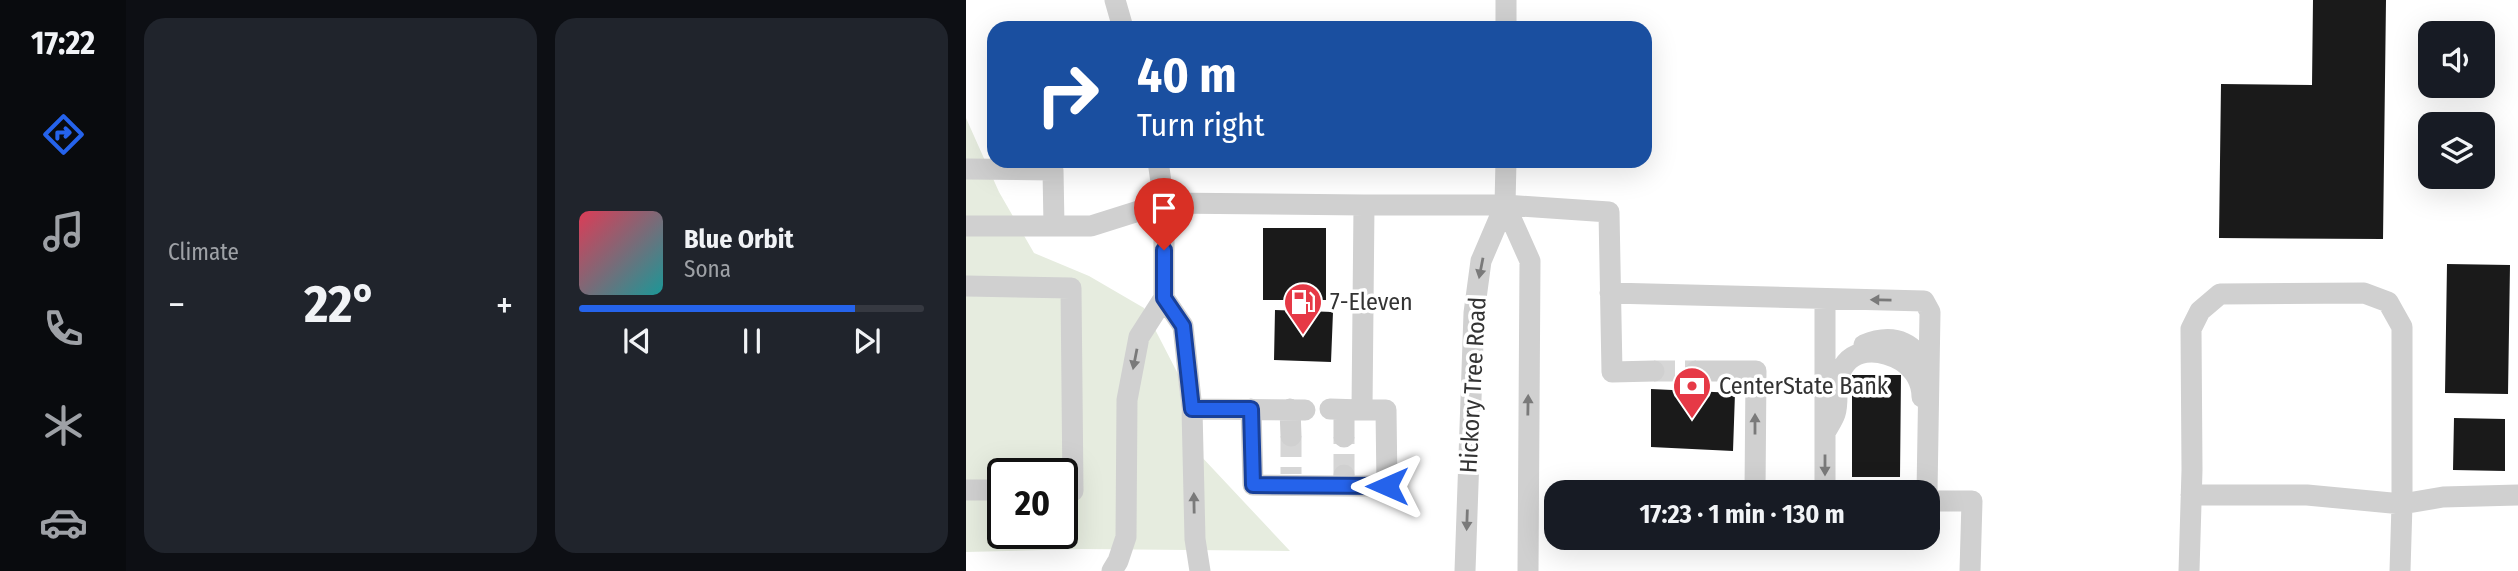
<!DOCTYPE html>
<html lang="en">
<head>
<meta charset="utf-8">
<style>
	:root { --surface:#171b24; --page:#20242c; --text:#f1f3f6; --muted:#9ea1a6; --line:#363941; --accent:#2563eb }
	body { margin:0; font-family:"Fira Sans Condensed",sans-serif; background:var(--page); color:var(--text); height:100vh; display:flex; flex-direction:column; font-size:26px; white-space:nowrap }
	* { box-sizing:border-box; margin:0 }
	p { font-size:23px; color:var(--muted) }
	.icon { flex:none; width:38px; height:38px; fill:none; stroke:currentColor; stroke-width:2; stroke-linecap:round; stroke-linejoin:round }
	.map { position:relative; flex:1; overflow:hidden }
	.sheet { display:flex; flex-direction:column; gap:18px; padding:18px; background:#0d0f14; width:840px }
	.sheet>* { flex:none }
	.top-card { position:absolute; left:21px; top:21px; width:665px; height:147px; border-radius:21px; box-shadow:0 7px 28px #0002; background:#1a4fa0; color:#fff; overflow:hidden }
	.buttons { position:absolute; left:1452px; top:21px; display:grid; gap:14px }
	.buttons a { display:grid; place-items:center; width:77px; height:77px; border-radius:14px; background:var(--surface); box-shadow:0 7px 28px #0002; font-size:35px }
	.speed { position:absolute; left:21px; top:458px; display:flex; gap:14px; font-size:35px; font-weight:700; text-align:center }
	.speed>* { display:grid; place-content:center; width:91px; height:91px; border-radius:50%; background:var(--surface); box-shadow:0 7px 28px #0002; line-height:1 }
	.speed .limit { border:4px solid #111; border-radius:10px; background:#fff; color:#111 }
	.pin { position:absolute; display:grid; place-items:center; width:60px; height:60px; color:#fff; margin:-72px -30px; border-radius:50% 50% 50% 0; rotate:-45deg; box-shadow:0 0 7px #0007 }
	.pin .icon { rotate:45deg }
	.me { position:absolute; width:77px; margin:-38px; rotate:270deg; stroke-linejoin:round; filter:drop-shadow(0 0 5px #0008) }
	.turn { display:flex; align-items:center; gap:24px; height:147px; padding:0 35px; font-size:32px }
	.turn .icon { width:91px; height:91px; stroke-width:2.5 }
	.turn b { display:block; font-size:49px; line-height:60px }
	.big { font-size:52px; font-weight:700; line-height:1.1 }
	.sheet .tile { flex:1; display:flex; flex-direction:column; justify-content:center; gap:10px; min-width:0; padding:0 24px; border-radius:21px; background:var(--page) }
	.song { display:flex; align-items:center; gap:21px }
	.cover { width:84px; height:84px; border-radius:10px; background:linear-gradient(135deg,hsl(350 70% 55%),hsl(180 70% 35%)) }
	.played { height:7px; border-radius:4px; background:linear-gradient(90deg,var(--accent) 80%,var(--line) 80%) }
	.keys { display:flex; justify-content:space-around; direction:ltr }
	.heat { display:flex; justify-content:space-between; align-items:center; font-size:38px; direction:ltr }
	.sheet .tiles { flex:1; display:grid; gap:18px; grid-template-columns:repeat(2,1fr) }
	.trip { position:absolute; left:578px; top:480px; width:396px; height:70px; border-radius:21px; background:var(--surface); box-shadow:0 7px 28px #0002; font-weight:700; line-height:70px; text-align:center }
	main { display:flex; flex:1; min-height:0 }
	.tabs { display:flex; flex-direction:column; width:126px; justify-content:space-around; align-items:center; background:#090b0e; color:var(--muted) }
	.tabs .icon { width:49px; height:49px }
	.tabs .current { color:var(--accent) }
	.tabs b { font-size:32px; color:var(--text) }
	.map>svg:first-child { display:block }
</style>
</head>
<body>
<main>
<nav class="tabs">
<b>17:22</b>
<svg class="icon current" aria-label="directions" viewBox="0 0 24 24"><path d="M12 3l9 9-9 9-9-9zM9 14v-3h6M13 9l2 2-2 2"/></svg>
<svg class="icon" aria-label="music" viewBox="0 0 24 24"><path d="M9 18V5l10-2v13"/><circle cx="6" cy="18" r="3"/><circle cx="16" cy="16" r="3"/></svg>
<svg class="icon" aria-label="phone" viewBox="0 0 24 24"><path d="M5 4h4l2 5-3 2q2 4 5 5l2-3 5 2v4C11 20 4 13 5 4z"/></svg>
<svg class="icon" aria-label="climate" viewBox="0 0 24 24"><path d="M12 3v18M4 7l16 10M4 17L20 7"/></svg>
<svg class="icon" aria-label="car" viewBox="0 0 24 24"><path d="M5 17H2v-5l4-1 3-4h7l3 4 3 1v5h-3M9 17h6M6 11h13"/><circle cx="7" cy="17" r="2"/><circle cx="17" cy="17" r="2"/></svg>
</nav>
<section class="sheet">
<div class="tiles">
<div class="tile"><p>Climate</p>
<div class="heat"><a>−</a><b class="big">22°</b><a>+</a></div>
</div>
<div class="tile">
<div class="song"><i class="cover"></i><div><b>Blue Orbit</b><p>Sona</p></div></div>
<div class="played"></div>
<div class="keys"><svg class="icon" aria-label="previous" viewBox="0 0 24 24"><path d="M18 5L8 12l10 7zM5 5v14"/></svg><svg class="icon" aria-label="pause" viewBox="0 0 24 24"><path d="M8 5v14M16 5v14"/></svg><svg class="icon" aria-label="next" viewBox="0 0 24 24"><path d="M6 5l10 7-10 7zM19 5v14"/></svg></div>
</div>
</div>
</section>
<div class="map">
<svg width="1552" height="571" viewBox="0 0 1552 571">
	<rect width="100%" height="100%" fill="#fff"/>
	<path fill="#e6ecdf" fill-rule="evenodd" d="M0,118L33,192L68,253L123,276L178,308L212,374L218,438L324,551L115,549L0,552ZM37,474H96V534H37Z"/>
	<path fill="#1a1a1a" d="M1347,0H1420L1417,239L1253,238L1255,84L1346,85Z
		M297,228H360V300H297Z
		M1481,264L1544,265L1542,394L1479,393Z
		M309,310L367,312L365,362L308,360Z
		M886,375H935L934,477H886Z
		M685,389L769,393L767,451L685,447Z
		M1488,418L1539,419V471L1487,470Z"/>
	<g fill="none" stroke-linecap="round" stroke-linejoin="round">
		<path stroke="#d6d6d6" stroke-width="21" stroke-dasharray="21 10" stroke-linecap="butt" d="M688,371H730
			M325,436V474
			M378,475V437"/>
		<path stroke="#d0d0d0" stroke-width="21" d="M149,0L157,28
			M540,28V0
			M0,169L87,170L88,226
			M539,205L564,261L562,571
			M0,226H125L198,203L398,205
			M0,286L105,288L107,491H96
			M644,293L958,301L964,312L961,492
			M198,298L217,326L226,409L229,539L234,571
			M898,345C921,335 942,338 956,360V376
			M730,371H790L789,492
			M226,409L339,410
			M285,409L287,485L378,486V475
			M324,409L325,436
			M364,409L396,410L398,205H539L643,212L646,372L688,371
			M859,433C862,427 867,420 869,414C873,402 869,387 873,376C883,346 913,348 936,361C949,370 956,381 956,397
			M378,437V410
			M378,486H421L420,410H396
			M0,490H37
			M859,492V299
			M961,501H1006L1004,571
			M146,571L152,561L160,537L161,400L173,337L198,298V203L192,161
			M499,571L508,313L515,261L539,205L540,161
			M1223,571L1226,470L1225,329L1234,311L1254,294L1398,293L1422,302L1436,327V504L1341,495H1225
			M1434,571L1436,504L1477,497L1552,495"/>
	</g>
	<defs><path id="oneway-solid" d="M-6-.8H1V-3.2L6.5 0L1 3.2V.8H-6Z" transform="scale(1.75)"/></defs>
	<g fill="#7a7a7a">
		<use href="#oneway-solid" transform="translate(515 268) rotate(101)"/>
		<use href="#oneway-solid" transform="translate(915 300) rotate(-179)"/>
		<use href="#oneway-solid" transform="translate(169 359) rotate(101)"/>
		<use href="#oneway-solid" transform="translate(562 405) rotate(-89)"/>
		<use href="#oneway-solid" transform="translate(789 424) rotate(-90)"/>
		<use href="#oneway-solid" transform="translate(859 465) rotate(90)"/>
		<use href="#oneway-solid" transform="translate(228 503) rotate(-91)"/>
		<use href="#oneway-solid" transform="translate(501 520) rotate(92)"/>
	</g>
	<g fill="none" stroke-linecap="round" stroke-linejoin="round">
		<defs>
			<path id="route" d="M198,250V298L217,326L226,409H285L287,485L421,486"/>
		</defs>
		<use href="#route" stroke="#184099" stroke-width="18"/>
		<use href="#route" stroke="#2563eb" stroke-width="12"/>
	</g>
	<defs>
		<symbol id="fuel-pin" viewBox="-11 -11 22 30"><path d="M0 17L-7.5 6A9.5 9.5 0 1 1 7.5 6Z" fill="#e63946" stroke="#fff"/><path d="M-5.5-6h7V0h2V4h1.3V-2.5L3-4.5l.8-.8L6-3V5H2.5V1h-1V6h-7ZM-4.2-4.7v3.2H.2V-4.7Z" fill="#fff"/></symbol>
		<symbol id="bank-pin" viewBox="-11 -11 22 30"><path d="M0 17L-7.5 6A9.5 9.5 0 1 1 7.5 6Z" fill="#e63946" stroke="#fff"/><path d="M-6-4H6V4H-6ZM0-2.3a2.3 2.3 0 1 0 0 4.6a2.3 2.3 0 1 0 0-4.6Z" fill="#fff"/></symbol>
	</defs>
	<g fill-rule="evenodd">
		<use href="#fuel-pin" x="315" y="280" width="44" height="60"/>
		<use href="#bank-pin" x="704" y="364" width="44" height="60"/>
	</g>
	<g text-anchor="middle" dominant-baseline="central" stroke-width="7" stroke-linejoin="round" paint-order="stroke">
		<g font-size="24" fill="#333" stroke="#fff" text-anchor="start">
			<text x="364" y="302">7-Eleven</text>
			<text x="753" y="386">CenterState Bank</text>
		</g>
		<g font-size="24" fill="#333" stroke="#fff">
			<text transform="translate(507 385) rotate(-87)">Hickory Tree Road</text>
		</g>
	</g>
</svg>
<div class="buttons">
<a><svg class="icon" aria-label="sound" viewBox="0 0 24 24"><path d="M4 9h4l5-4v14l-5-4H4zM17 9q2 3 0 6"/></svg></a>
<a><svg class="icon" aria-label="layers" viewBox="0 0 24 24"><path d="M12 4l9 5-9 5-9-5zM3 14l9 5 9-5"/></svg></a>
</div>
<div class="speed"><div class="limit">20</div></div>
<div class="pin" style="left:198px;top:250px;background:#d93025"><svg class="icon" aria-label="arrive" viewBox="0 0 24 24"><path d="M6 21V4h12l-3 4 3 4H6"/></svg></div>
<svg class="me" style="left:421px;top:486px" viewBox="-20 -20 40 40"><path d="M0-17L14 15 0 8-14 15z" fill="#2563eb" stroke="#fff" stroke-width="4"/></svg>
<div class="trip">17:23 · 1 min · 130 m</div>
<div class="top-card">
<div class="turn"><svg class="icon" aria-label="right" viewBox="0 0 24 24"><path d="M7 20v-9h11M14 6l5 5-5 5"/></svg><div><b>40 m</b>Turn right</div></div>
</div>
</div>
</main>
</body>
</html>
